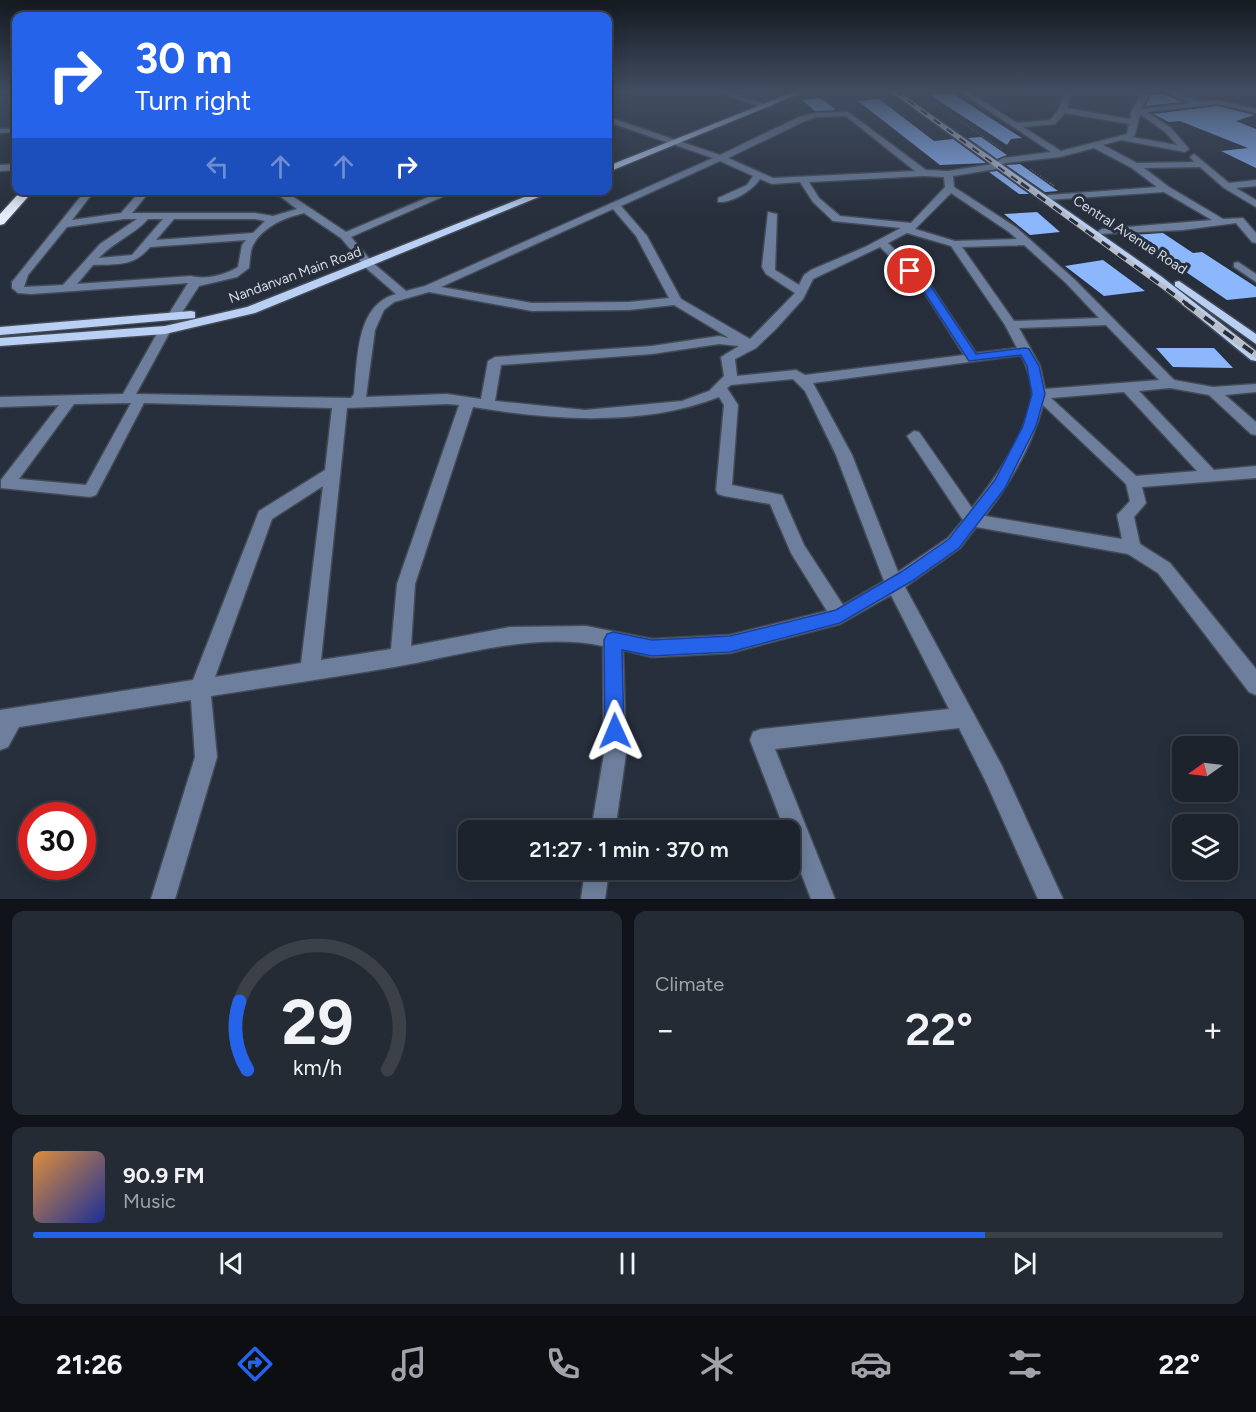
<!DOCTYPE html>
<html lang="en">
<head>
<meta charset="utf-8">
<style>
	:root { --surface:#1d232d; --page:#252b35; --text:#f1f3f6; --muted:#a0a4aa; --line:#3b4049; --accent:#2563eb }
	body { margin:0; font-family:Figtree,sans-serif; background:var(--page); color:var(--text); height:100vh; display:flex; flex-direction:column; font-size:22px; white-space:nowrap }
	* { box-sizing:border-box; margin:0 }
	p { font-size:20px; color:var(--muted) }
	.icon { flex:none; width:33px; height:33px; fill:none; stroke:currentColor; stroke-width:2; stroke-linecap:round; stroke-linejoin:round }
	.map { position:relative; height:899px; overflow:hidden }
	.sheet { display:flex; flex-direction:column; gap:12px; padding:12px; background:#101319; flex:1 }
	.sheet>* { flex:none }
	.guide { position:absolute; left:12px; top:12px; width:600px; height:183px; border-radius:12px; box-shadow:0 3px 15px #0003,0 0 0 2px var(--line); background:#2563eb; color:#fff; overflow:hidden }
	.needle { width:39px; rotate:256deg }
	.fabs { position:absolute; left:1172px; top:736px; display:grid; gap:12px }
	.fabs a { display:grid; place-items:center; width:66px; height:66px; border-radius:12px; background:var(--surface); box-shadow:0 3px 15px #0003,0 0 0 2px var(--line); font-size:30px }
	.speed { position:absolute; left:18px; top:802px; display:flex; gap:12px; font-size:30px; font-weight:700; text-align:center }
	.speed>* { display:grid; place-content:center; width:78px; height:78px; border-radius:50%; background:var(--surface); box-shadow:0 3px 15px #0003,0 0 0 2px var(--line); line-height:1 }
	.speed .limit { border:9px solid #d22; background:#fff; color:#111 }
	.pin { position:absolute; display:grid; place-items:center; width:51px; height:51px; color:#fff; margin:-26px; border:3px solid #fff; border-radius:50%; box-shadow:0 2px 6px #0007 }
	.me { position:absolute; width:66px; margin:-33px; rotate:359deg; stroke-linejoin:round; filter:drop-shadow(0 0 4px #0008) }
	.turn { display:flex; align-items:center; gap:21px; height:126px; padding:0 24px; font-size:27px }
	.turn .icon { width:78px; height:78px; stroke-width:2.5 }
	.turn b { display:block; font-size:42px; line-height:51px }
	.lanes { display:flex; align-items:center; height:57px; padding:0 24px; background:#0003; justify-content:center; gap:30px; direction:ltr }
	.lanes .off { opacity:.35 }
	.big { font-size:45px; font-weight:600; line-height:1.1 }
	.sheet .tile { flex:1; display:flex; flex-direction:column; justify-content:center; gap:9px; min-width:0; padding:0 21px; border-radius:12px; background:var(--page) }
	.sheet .dial { align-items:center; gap:0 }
	.dial svg { height:156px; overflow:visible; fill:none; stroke:var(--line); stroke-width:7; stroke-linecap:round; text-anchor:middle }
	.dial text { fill:var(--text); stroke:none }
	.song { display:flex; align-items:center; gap:18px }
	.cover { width:72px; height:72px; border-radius:9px; background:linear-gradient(135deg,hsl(30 70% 55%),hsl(230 70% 35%)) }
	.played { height:6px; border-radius:3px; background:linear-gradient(90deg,var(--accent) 80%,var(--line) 80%) }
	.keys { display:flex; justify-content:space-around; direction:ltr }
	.heat { display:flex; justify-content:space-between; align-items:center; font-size:33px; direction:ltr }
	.sheet .tiles { flex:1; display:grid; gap:12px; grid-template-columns:1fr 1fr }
	.tile:last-child { grid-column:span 2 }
	.trip { position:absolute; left:458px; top:820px; width:342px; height:60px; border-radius:12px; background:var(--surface); box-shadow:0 3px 15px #0003,0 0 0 2px var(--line); font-weight:600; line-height:60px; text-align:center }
	.tabs { display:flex; height:96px; justify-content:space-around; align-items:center; background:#0c0e12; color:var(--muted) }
	.tabs .icon { width:42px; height:42px }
	.tabs .active { color:var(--accent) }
	.tabs b { font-size:27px; color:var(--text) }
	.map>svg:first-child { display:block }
</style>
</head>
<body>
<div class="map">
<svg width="1256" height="899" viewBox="0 0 1256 899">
	<rect width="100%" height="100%" fill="#272f3c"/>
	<path fill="#2d384a" d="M0,91H16V128L0,129Z"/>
	<path fill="#8db7fd" d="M952,93L992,119L1022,138L1011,139L1007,145L930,95Z
		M1164,94L1182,102L1145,106L1149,100L1148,95Z
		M821,98L836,110L815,111L802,100Z
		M879,99L934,141L953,139L986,163L940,165L858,101Z
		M1218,106L1254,115L1236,121L1256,129V168L1221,151L1248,148L1180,121L1169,122L1153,114Z
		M981,137L1007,155L997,159L968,138Z
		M1020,164L1058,191L1045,192L1006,165Z
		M997,171L1029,194H1019L989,172Z
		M1037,212L1060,232L1030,235L1004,214Z
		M1163,233L1193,253L1202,252L1256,287V297L1227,300L1132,235Z
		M1103,260L1145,291L1104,296L1065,266Z
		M1156,348H1214L1233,368L1173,367Z"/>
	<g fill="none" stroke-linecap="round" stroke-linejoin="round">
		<defs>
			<path id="minor" d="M713,91H724L772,106L765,108Z
				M777,91H785L786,92L782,94Z
				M959,91H967L1017,123L1050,120L1059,109L1065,91H1072L1067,108L1130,119L1131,111L1139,99L1137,91H1143L1147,99L1141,109L1190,103L1164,91H1173L1199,102L1218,100L1256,109V113L1218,104L1147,112L1171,128L1189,149L1185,152L1121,140L1103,145L1137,163L1194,162L1190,157L1194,154L1229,183L1256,180V186L1236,188L1256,200V207L1224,188L1200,167L1144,168L1169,187L1223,219L1243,218L1256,233V243L1252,242L1236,223L1183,230L1098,234L1097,232L1102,229L1212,220L1164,192L1046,200V196L1049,195L1157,187L1132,168L1094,148L1060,157L1005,163L996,169L953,176L954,187L1017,228L1074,279L1174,380L1213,387L1256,384V392L1225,395L1256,422V435L1251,434L1209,395L1170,388L1139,391L1214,470L1256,466V478L1142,487L1146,503L1134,517L1140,544L1170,563L1256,669V695L1249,692L1158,573L1128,554L976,527L960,548L905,587L1002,766L1063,899H1038L986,782L959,728L775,749L835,899H811L789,842V831H785L750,740L753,732L761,729L949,709L891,595L840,624L730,653L652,657L623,650L626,754L615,831H591L604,754L603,646C538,632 465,654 400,666C337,677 274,686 211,696L217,757L175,899H151L195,757L191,700L19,727L8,747L0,750V710L193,680L259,511L325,470L332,408L144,403L96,495L90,497L1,488V480L59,405L0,407V397L123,394L159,330L165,326L171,330L136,394L351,398L354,394C358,360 355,305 396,294L365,267L341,238L304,213C284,218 264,226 253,245C250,251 250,261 249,268L237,277L199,286L177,320H169L167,317L188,283L31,294L18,293L12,288V282L86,190H95L72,220L121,213L141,190H151L132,213H255L273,216L297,209L272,190H283L346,232L445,190H458L351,237L373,263L406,291L425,286L713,158L608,122V117L720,155L799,117L816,113L848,112L926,170L948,171L993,164L1003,158L1051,152ZM1065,113L1129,124L1127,134L1061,151L1023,127L1055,124ZM1140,114L1165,132L1177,145L1132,137L1135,135ZM846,116L915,171L773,178L728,158L805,121L816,117ZM720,161L753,176L747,185L718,198V202C732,203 752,191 760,179L772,184L800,182L813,202L833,221L901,228L865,247L811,270L804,275L799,285L775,270L777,214L768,212L762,267L766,274L795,293L750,339L681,299L647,236L621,206ZM924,176L944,177L945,187L911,223L840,216L819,198L809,182ZM951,193L1009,232L1017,239L955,241L915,229ZM613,209L636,236L669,298L629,302L532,303L441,287ZM124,219H137L100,244L63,285L24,287L28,275L67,227ZM148,219H163L132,255L99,258C113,242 134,235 148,219ZM174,219H255L265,221L253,233L156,240ZM907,233L951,246L1005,325L1017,348L976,353L929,283L888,243ZM246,240L242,245L238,267C225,275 205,280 191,276L77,284L93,265C118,264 133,267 150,247ZM1024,245L1066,283L1099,318L1014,321L962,247ZM880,247L921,287L964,355L805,375L796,370L737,376L735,359L756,348L776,329L803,299L813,279ZM429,292L532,311L629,310L674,305L729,338L719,336L652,346L495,357L488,361L481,399L447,394L366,397L375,330L384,310L394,302ZM1106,325L1159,380L1045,389L1040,366L1019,328ZM719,344L739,346L721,357L724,376L709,391L682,401L585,410L495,401L501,365L652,354ZM1021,355C1027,366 1033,384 1032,396C1025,437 997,476 972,508L919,432L914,431L907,436L963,520L948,538L898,572L852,455L813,383ZM793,379L805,391L836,455L884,581L843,605L804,545L782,495L732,485L738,405L727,388L731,385ZM1124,392L1197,471L1136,476L1051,398ZM719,397L724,405L716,490L718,494L724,496L770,504L791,553L827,611L730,635L652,639L586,626L510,627L411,646L415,584L473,407C552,420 643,427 719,397ZM131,403L86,485L19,479L74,404ZM447,404L459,405L397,584L391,649L321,660L347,408ZM1043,405L1126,484L1130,501L1117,515L1122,539L985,516C1010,483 1032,446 1043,405ZM323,486L301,663L215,677L272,519Z
				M16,128V132L0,133V129Z
				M16,164V170L0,171V165Z
				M1238,262L1256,274V282L1234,267V263Z
				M585,870H609L605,899H581Z"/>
			<path id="major" d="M796,91H806L608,172V166Z
				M890,91H897L1162,277L1256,351V361L1251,360L1154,281Z
				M542,190H556L255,313L165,334L0,346V338L165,326L247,307Z
				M1179,281L1256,334V344L1175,286V282Z
				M191,311L195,312V318L0,335V327Z"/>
			<path id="highway" d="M22,190H34L4,224L0,225V214Z"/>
		</defs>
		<use href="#minor" stroke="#434b57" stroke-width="3"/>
		<use href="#major" stroke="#434b57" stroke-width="3"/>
		<use href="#highway" stroke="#434b57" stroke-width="3"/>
		<path stroke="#606773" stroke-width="1.5" stroke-dasharray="1 2" stroke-linecap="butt" d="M916,91L1003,150
			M1030,169L1053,185"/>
		<path stroke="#606773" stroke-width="2" stroke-dasharray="1 3" stroke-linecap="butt" d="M1050,183L1054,186"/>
		<use href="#minor" fill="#6d7f9c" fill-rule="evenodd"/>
		<use href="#major" fill="#b9cff3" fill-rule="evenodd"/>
		<use href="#highway" fill="#e5eefc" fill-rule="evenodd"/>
		<defs>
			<path id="rail-far2" d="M895,91L1023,185"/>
			<path id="rail-far1" d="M1021,183L1187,304"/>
			<path id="rail" d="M1185,303L1256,355"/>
		</defs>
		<use href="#rail-far2" stroke="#b9bec7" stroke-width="4"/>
		<use href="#rail-far1" stroke="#b9bec7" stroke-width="4.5"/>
		<use href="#rail" stroke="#b9bec7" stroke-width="6"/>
		<use href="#rail-far2" stroke="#272f3c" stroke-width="2" stroke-dasharray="8" stroke-linecap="butt"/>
		<use href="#rail-far1" stroke="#272f3c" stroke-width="3" stroke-dasharray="10" stroke-linecap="butt"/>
		<use href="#rail" stroke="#272f3c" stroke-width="4" stroke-dasharray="12" stroke-linecap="butt"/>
	</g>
	<linearGradient id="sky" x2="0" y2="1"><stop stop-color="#151a21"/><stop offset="0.42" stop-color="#414d61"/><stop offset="1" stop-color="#414d61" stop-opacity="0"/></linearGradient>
	<rect width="1256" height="217" fill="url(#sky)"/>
	<path fill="#2563eb" stroke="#184099" stroke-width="1.5" d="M907,268H914L928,282L976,354L1025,348L1029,349L1039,366L1045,394L1036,426L1005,488L959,548L912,581L840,623L730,652L652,656L622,650L624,731L621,738L615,740L608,738L605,731L604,640L607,634L613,632L652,640L730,636L836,610L901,572L949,539L995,480L1023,426L1032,394L1027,366L1021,355L969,361L921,287L905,271Z"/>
	<g text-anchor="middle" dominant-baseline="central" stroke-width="6" stroke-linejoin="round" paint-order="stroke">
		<g font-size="14" fill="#d6dbe3" stroke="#272f3c">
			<text transform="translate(1130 235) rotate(33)">Central Avenue Road</text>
			<text transform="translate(295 275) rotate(-20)">Nandanvan Main Road</text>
		</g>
	</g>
</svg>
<div class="fabs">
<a><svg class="needle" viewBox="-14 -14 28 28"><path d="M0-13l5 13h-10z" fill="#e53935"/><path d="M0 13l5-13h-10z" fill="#a0a4aa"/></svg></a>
<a><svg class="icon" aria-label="layers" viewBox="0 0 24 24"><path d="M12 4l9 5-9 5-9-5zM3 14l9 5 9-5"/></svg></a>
</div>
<div class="speed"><div class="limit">30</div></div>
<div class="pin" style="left:910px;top:271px;background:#d93025"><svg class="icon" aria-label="arrive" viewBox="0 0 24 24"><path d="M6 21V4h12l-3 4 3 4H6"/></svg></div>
<svg class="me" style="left:615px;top:731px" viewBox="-20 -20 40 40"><path d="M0-17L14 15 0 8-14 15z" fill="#2563eb" stroke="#fff" stroke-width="4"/></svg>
<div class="trip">21:27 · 1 min · 370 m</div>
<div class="guide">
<div class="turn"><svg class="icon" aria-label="right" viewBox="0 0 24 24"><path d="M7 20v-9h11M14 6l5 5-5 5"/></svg><div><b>30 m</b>Turn right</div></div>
<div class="lanes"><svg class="icon off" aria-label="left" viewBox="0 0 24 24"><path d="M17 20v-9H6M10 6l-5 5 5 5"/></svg><svg class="icon off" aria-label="ahead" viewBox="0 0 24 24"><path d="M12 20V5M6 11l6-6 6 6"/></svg><svg class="icon off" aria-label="ahead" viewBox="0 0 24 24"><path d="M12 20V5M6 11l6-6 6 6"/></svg><svg class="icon" aria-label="right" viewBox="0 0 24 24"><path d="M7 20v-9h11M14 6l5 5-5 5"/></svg></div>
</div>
</div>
<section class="sheet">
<div class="tiles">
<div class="tile dial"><svg viewBox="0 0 100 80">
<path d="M14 69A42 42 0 1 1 86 69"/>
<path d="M14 69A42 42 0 0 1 10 34" stroke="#2563eb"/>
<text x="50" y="56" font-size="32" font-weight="700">29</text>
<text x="50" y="72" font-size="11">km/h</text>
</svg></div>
<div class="tile"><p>Climate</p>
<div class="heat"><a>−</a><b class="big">22°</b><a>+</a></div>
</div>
<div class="tile">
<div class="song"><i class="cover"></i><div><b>90.9 FM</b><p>Music</p></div></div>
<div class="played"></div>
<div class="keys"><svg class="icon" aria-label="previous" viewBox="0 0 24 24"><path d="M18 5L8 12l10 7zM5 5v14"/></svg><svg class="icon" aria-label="pause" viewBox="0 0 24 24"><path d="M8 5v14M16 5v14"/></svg><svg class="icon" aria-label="next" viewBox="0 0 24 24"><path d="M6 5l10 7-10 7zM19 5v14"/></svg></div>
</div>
</div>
</section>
<nav class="tabs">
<b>21:26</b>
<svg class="icon active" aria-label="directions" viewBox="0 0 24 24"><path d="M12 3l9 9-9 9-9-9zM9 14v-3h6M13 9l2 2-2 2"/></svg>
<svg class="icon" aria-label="music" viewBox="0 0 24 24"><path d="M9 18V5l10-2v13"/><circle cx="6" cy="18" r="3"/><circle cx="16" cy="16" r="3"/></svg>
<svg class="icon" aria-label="phone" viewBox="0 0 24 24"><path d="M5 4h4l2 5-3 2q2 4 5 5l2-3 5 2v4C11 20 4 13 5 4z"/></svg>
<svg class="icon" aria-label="climate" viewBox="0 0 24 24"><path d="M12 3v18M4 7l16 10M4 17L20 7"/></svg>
<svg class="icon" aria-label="car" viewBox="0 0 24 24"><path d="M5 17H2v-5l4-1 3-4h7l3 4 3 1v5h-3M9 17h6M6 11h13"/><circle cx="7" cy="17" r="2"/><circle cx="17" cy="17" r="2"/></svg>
<svg class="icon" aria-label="filters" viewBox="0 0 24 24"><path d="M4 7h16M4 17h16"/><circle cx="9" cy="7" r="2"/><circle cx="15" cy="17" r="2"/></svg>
<b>22°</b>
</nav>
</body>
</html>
